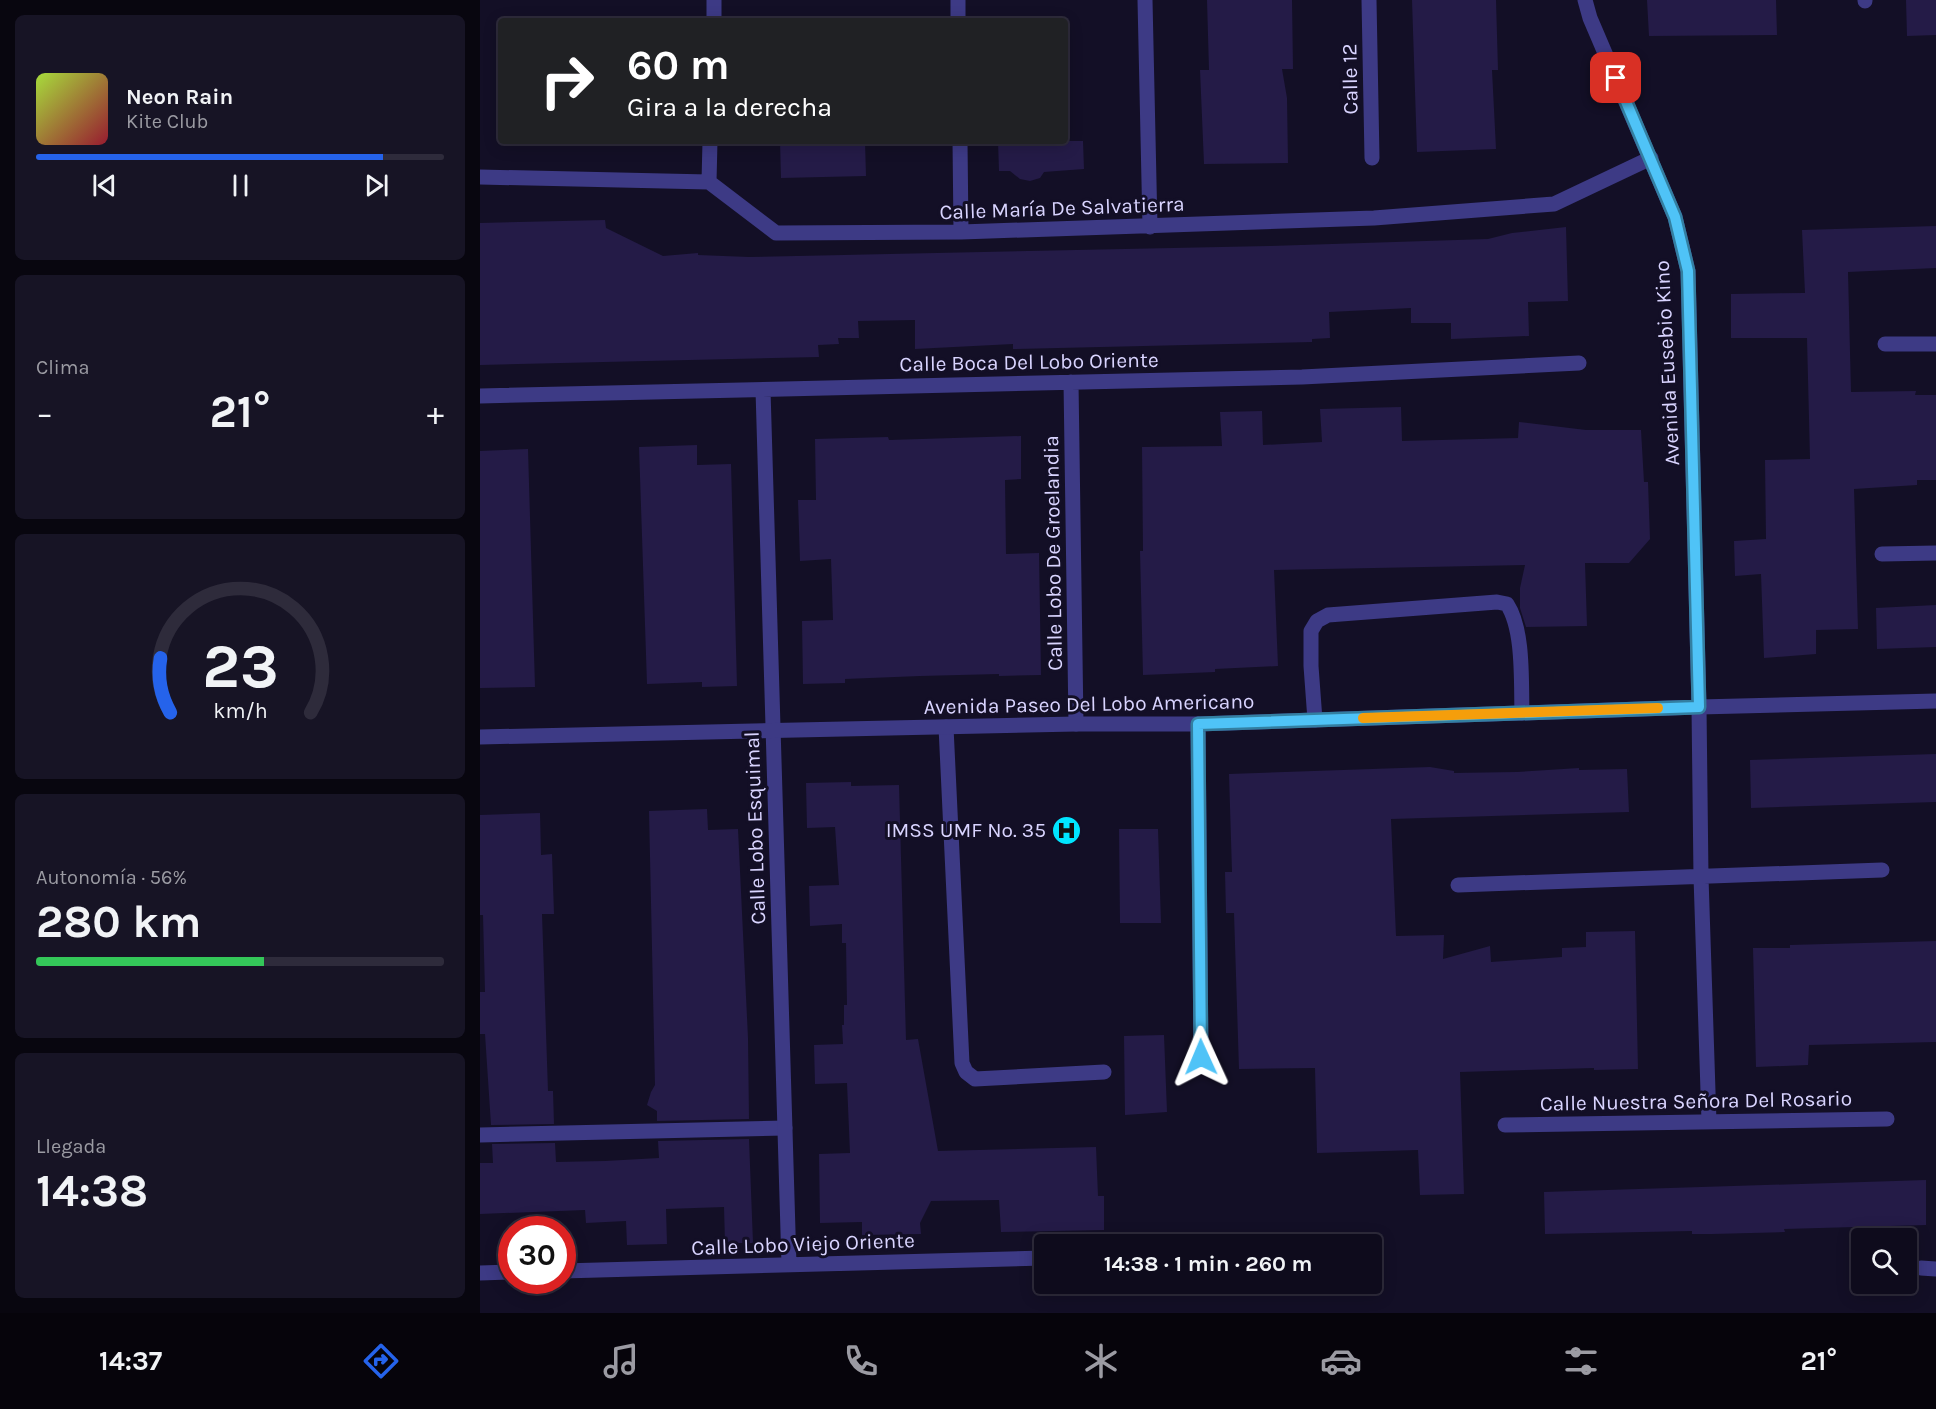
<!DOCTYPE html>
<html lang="es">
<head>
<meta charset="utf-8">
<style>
	:root { --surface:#0e0b1c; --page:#171425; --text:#f1f3f6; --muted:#9b9ba3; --line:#2e2b3b; --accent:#2563eb }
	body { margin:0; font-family:Karla,sans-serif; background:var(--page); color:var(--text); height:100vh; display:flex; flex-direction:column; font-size:22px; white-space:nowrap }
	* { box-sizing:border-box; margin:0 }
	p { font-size:20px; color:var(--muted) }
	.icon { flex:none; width:33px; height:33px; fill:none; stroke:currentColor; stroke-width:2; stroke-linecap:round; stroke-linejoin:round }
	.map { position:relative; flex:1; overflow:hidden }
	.details { display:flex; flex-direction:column; gap:15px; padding:15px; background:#08060f; width:480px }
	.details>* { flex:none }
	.guide { position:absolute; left:18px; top:18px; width:570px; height:126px; border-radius:6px; box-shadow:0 3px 15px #0003,0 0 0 2px var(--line); background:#202124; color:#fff; overflow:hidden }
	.buttons { position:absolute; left:1371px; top:1228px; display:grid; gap:12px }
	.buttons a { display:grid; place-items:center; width:66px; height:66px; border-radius:6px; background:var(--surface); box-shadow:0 3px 15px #0003,0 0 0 2px var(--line); font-size:30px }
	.speed { position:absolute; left:18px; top:1216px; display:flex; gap:12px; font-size:30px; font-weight:700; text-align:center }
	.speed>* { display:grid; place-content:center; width:78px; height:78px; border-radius:50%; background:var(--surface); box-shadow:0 3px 15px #0003,0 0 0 2px var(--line); line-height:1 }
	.speed .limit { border:9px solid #d22; background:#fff; color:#111 }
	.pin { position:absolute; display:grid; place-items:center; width:51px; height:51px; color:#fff; margin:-26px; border-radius:12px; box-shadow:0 3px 9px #0006 }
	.me { position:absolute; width:66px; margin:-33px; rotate:359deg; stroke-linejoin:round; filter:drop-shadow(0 0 4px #0008) }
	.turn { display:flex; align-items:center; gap:21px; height:126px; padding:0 30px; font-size:27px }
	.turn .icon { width:78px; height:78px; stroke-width:2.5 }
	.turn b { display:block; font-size:42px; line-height:51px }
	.big { font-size:45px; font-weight:700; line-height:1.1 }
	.details .tile { flex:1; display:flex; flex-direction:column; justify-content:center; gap:9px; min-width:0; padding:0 21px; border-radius:9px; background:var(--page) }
	.details .dial { align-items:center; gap:0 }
	.dial svg { height:156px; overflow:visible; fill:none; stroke:var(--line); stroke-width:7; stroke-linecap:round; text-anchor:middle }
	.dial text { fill:var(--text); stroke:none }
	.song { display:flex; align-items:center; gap:18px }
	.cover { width:72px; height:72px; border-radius:9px; background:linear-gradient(135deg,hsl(80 70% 55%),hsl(350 70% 35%)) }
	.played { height:6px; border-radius:3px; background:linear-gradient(90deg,var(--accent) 85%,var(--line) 85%) }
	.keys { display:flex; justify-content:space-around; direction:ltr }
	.heat { display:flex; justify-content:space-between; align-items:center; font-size:33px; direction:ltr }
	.charge { height:9px; border-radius:4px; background:linear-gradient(90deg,#34c759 56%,var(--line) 0) }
	.trip { position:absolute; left:554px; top:1234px; width:348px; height:60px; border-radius:6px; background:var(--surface); box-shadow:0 3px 15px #0003,0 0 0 2px var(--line); font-weight:700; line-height:60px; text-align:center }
	.dock { display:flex; height:96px; justify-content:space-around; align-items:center; background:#06040b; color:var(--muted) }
	.dock .icon { width:42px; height:42px }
	.dock .active { color:var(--accent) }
	.dock b { font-size:27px; color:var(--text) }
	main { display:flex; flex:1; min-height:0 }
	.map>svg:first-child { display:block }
</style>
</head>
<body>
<main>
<section class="details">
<div class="tile">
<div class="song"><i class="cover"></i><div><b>Neon Rain</b><p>Kite Club</p></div></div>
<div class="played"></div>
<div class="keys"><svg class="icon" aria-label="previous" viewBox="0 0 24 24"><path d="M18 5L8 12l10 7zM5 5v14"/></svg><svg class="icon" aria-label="pause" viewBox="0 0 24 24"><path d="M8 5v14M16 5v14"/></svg><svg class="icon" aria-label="next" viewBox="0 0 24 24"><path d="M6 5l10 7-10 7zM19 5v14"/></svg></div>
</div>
<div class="tile"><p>Clima</p>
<div class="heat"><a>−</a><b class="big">21°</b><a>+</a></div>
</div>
<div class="tile dial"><svg viewBox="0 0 100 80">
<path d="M14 69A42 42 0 1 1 86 69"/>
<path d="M14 69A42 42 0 0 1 9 41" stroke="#2563eb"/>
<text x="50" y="56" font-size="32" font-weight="700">23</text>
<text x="50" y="72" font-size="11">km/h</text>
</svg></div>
<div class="tile"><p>Autonomía · 56%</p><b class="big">280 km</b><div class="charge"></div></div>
<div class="tile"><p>Llegada</p><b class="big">14:38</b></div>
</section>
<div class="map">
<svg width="1456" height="1313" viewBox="0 0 1456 1313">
	<rect width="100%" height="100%" fill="#130f26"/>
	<path fill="#241b47" d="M727,0H812L813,69H802L807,98L808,163L724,164L720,70H729Z
		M932,0H1016L1018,70H1012L1016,149L937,152Z
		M1167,0H1296L1297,35L1169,36Z
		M1426,0H1456V35L1427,36Z
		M300,141H385L386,176L301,178Z
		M518,141H603L604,169L564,172L560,178L550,181L540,179L530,171H519Z
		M125,220L126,228L183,256L218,253V255L269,257L789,246L1008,239L1032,233L1086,227L1088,301L1048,302L1049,336L971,339V323H931V308L849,312L850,338L832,339V342L533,349V344L435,349V320L378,321L379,338H358L359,344L338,345L339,357L0,365V223Z
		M1456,226V268L1368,272L1371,392L1436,391L1435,395H1456V480H1437V485L1374,489L1378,629L1336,630V654L1284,658L1281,574L1255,576L1254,541L1286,539L1285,460L1330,459L1327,338H1251V294L1325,293L1322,230Z
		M921,407L922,441L1038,438L1039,422L1106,430H1161L1164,482H1168L1170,539L1149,563H1105L1107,626L1046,627L1040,608V588L1045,565L794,570L798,666L735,669V672L663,675L660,551H663L662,447L742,446L740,412L782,411L783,445L842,442L840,409Z
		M541,436V479L525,480L526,554L559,553L561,675L519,676V674L440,676L365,679V683L323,684L322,621L353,620L351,559L320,561L318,500H336L335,439L408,437L409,440Z
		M217,445V465L251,464L257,686L222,687V682L167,684L159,447Z
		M48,449L55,687L0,688V451Z
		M1456,605V647L1397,649L1396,608Z
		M1456,754V802L1271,808L1270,760Z
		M950,767L974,771V773L1037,772L1099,768V770L1147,769L1149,812L911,819L916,936L964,935L963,959L1010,946L1011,962L1082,957V948L1106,947V932L1155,931L1158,1069L1114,1070V1068L980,1072L984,1194L940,1195L938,1150L837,1153L835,1068L759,1069L754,913H746L745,872H752L749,774Z
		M371,782V786L419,785L426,1040L438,1039L458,1151L616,1147L618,1196H624V1230L521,1232L519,1200L451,1201L440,1223L441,1234L382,1235V1222L340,1223L339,1154L370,1153L367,1083L335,1084L334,1045L363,1044L362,1025H364V1005H367L366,943H362V924L330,926L329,886L359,885L355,827L327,828L326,783Z
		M227,809L228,830L258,829L268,1038L269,1119L177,1121V1111L167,1105L171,1092L175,1085L169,811Z
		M60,813L61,855L72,854L74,914H62L68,1091H73L74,1124L11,1125L5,1034H0V992H5L3,915H0V815Z
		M639,829H678L681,923H640Z
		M1456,941V1042L1329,1045L1328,1065L1276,1067L1273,948H1310V945Z
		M684,1035L687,1112L645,1115L644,1036Z
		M269,1139L273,1243H245L244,1207L186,1209L187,1244L147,1245L146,1221L106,1223L105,1210L0,1214V1163H13L12,1144L75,1143L76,1162L125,1161L179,1158L178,1141Z
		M1446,1180V1225L1304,1229L1305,1232L1232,1234H1212V1231L1065,1234L1064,1192Z"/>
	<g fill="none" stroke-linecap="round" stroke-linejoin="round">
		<path stroke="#3d3a85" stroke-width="15" d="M835,720L831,666V631L837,621L848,615L1017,602L1027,604C1044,630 1041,682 1042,713
			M0,1135L305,1128
			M1441,1268L1456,1269"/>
		<path stroke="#3d3a85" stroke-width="15" d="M478,0V21
			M665,0L670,227
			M889,0L892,158
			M1385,1V0
			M234,21V0
			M480,141L481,232
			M0,177L229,182L296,233L481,232L894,218L1074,204L1171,158
			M229,182L230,141
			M1405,344H1456
			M591,382L596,724
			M283,390L309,1265
			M0,396L822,377L1099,363
			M1402,554L1456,553
			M1219,707L1221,877L1229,1122
			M718,724L721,1057
			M466,727L482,1063L486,1072L495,1079L624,1072
			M978,885L1402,870
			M1025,1125L1407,1119
			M82,1271L564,1258
			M0,1273L32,1272"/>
		<path stroke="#3d3a85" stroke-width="15" d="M1105,0L1110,18L1195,217L1208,271L1219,707
			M0,737L596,724H718L1219,707L1456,701"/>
	</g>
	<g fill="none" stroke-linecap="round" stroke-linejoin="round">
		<defs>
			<path id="route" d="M721,1057L718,724L1219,707L1208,271L1195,217L1136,78"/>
		</defs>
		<use href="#route" stroke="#337fa1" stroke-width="15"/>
		<use href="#route" stroke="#4fc3f7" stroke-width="10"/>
		<path stroke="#f59e0b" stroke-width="10" d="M883,718L1178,708"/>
	</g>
	<defs>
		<symbol id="hospital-disc" viewBox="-11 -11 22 22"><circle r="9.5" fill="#00e5ff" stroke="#130f26"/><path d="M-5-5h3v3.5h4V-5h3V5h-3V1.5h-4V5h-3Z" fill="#111"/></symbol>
	</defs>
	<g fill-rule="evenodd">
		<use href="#hospital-disc" x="570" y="814" width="33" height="33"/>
	</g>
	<g text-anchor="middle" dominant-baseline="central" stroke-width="6" stroke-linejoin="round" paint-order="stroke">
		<g font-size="21" fill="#d9d4ff" stroke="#130f26">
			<text transform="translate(870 79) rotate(-91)">Calle 12</text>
			<text transform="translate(582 208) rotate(-2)">Calle María De Salvatierra</text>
			<text transform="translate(549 362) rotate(-1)">Calle Boca Del Lobo Oriente</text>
			<text transform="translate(1187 363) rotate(-93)">Avenida Eusebio Kino</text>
			<text transform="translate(573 553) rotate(-91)">Calle Lobo De Groelandia</text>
			<text transform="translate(609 704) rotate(-1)">Avenida Paseo Del Lobo Americano</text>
			<text transform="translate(275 828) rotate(-92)">Calle Lobo Esquimal</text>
			<text transform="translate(1216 1101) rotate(-1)">Calle Nuestra Señora Del Rosario</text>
			<text transform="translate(323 1244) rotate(-2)">Calle Lobo Viejo Oriente</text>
		</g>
		<g font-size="21" fill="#d9d4ff" stroke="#130f26" text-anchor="end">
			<text x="566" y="830">IMSS UMF No. 35</text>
		</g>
	</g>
</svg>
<div class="buttons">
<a><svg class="icon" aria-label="search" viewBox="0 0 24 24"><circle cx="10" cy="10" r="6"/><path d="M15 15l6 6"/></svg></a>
</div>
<div class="speed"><div class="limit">30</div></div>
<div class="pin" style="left:1136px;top:78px;background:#d93025"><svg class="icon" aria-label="arrive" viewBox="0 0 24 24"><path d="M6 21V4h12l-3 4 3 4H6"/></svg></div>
<svg class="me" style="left:721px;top:1057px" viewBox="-20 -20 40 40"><path d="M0-17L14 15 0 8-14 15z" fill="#4fc3f7" stroke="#fff" stroke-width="4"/></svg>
<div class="trip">14:38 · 1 min · 260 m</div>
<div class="guide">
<div class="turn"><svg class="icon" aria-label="right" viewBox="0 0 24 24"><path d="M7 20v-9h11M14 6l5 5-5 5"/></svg><div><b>60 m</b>Gira a la derecha</div></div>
</div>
</div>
</main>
<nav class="dock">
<b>14:37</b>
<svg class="icon active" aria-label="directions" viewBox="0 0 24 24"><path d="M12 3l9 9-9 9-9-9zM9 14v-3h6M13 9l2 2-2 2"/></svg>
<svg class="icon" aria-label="music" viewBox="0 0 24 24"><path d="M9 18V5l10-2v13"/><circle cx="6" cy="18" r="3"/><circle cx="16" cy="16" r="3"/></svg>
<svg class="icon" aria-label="phone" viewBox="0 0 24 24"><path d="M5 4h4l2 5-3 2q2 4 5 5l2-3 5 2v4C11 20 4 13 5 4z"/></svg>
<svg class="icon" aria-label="climate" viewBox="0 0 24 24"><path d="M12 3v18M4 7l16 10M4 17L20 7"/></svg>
<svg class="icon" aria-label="car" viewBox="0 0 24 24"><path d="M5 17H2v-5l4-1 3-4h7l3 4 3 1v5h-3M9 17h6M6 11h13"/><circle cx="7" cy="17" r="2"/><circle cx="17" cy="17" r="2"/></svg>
<svg class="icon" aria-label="filters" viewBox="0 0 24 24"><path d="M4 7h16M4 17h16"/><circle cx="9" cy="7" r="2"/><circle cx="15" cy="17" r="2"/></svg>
<b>21°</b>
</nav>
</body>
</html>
